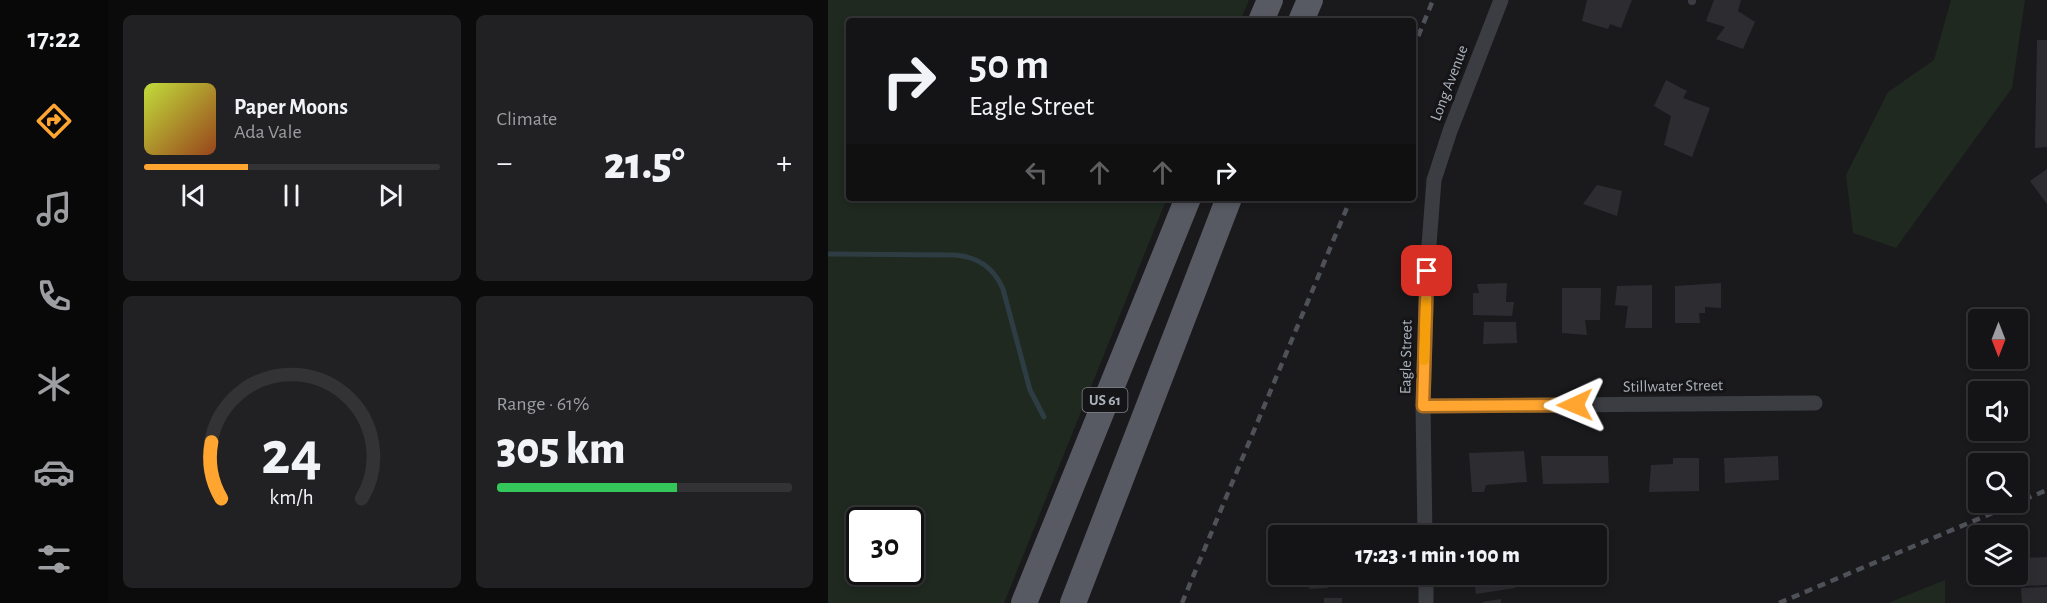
<!DOCTYPE html>
<html lang="en">
<head>
<meta charset="utf-8">
<style>
	:root { --surface:#141416; --page:#212123; --text:#f1f3f6; --muted:#9d9ea1; --line:#333335; --accent:#ffa530 }
	body { margin:0; font-family:"Alegreya Sans",sans-serif; background:var(--page); color:var(--text); height:100vh; display:flex; flex-direction:column; font-size:22px; white-space:nowrap }
	* { box-sizing:border-box; margin:0 }
	p { font-size:20px; color:var(--muted) }
	.icon { flex:none; width:33px; height:33px; fill:none; stroke:currentColor; stroke-width:2; stroke-linecap:round; stroke-linejoin:round }
	.map { position:relative; flex:1; overflow:hidden }
	.drawer { display:flex; flex-direction:column; gap:15px; padding:15px; background:#0b0b0c; width:720px }
	.drawer>* { flex:none }
	.hud { position:absolute; left:18px; top:18px; width:570px; height:183px; border-radius:6px; box-shadow:0 3px 9px #0003,0 0 0 2px var(--line); background:#141416; color:var(--text); overflow:hidden }
	.needle { width:39px; rotate:180deg }
	.tools { position:absolute; left:1140px; top:309px; display:grid; gap:12px }
	.tools a { display:grid; place-items:center; width:60px; height:60px; border-radius:6px; background:var(--surface); box-shadow:0 3px 9px #0003,0 0 0 2px var(--line); font-size:30px }
	.speed { position:absolute; left:18px; top:507px; display:flex; gap:12px; font-size:30px; font-weight:700; text-align:center }
	.speed>* { display:grid; place-content:center; width:78px; height:78px; border-radius:50%; background:var(--surface); box-shadow:0 3px 9px #0003,0 0 0 2px var(--line); line-height:1 }
	.speed .limit { border:3px solid #111; border-radius:9px; background:#fff; color:#111 }
	.pin { position:absolute; display:grid; place-items:center; width:51px; height:51px; color:#fff; margin:-26px; border-radius:12px; box-shadow:0 3px 9px #0006 }
	.me { position:absolute; width:66px; margin:-33px; rotate:269deg; stroke-linejoin:round; filter:drop-shadow(0 0 4px #0008) }
	.turn { display:flex; align-items:center; gap:21px; height:126px; padding:0 24px; font-size:27px }
	.turn .icon { width:78px; height:78px; stroke-width:2.5 }
	.turn b { display:block; font-size:42px; line-height:51px }
	.lanes { display:flex; align-items:center; height:57px; padding:0 24px; background:#0003; justify-content:center; gap:30px; direction:ltr }
	.lanes .off { opacity:.35 }
	.big { font-size:45px; font-weight:800; line-height:1.1 }
	.drawer .tile { flex:1; display:flex; flex-direction:column; justify-content:center; gap:9px; min-width:0; padding:0 21px; border-radius:9px; background:var(--page) }
	.drawer .dial { align-items:center; gap:0 }
	.dial svg { height:156px; overflow:visible; fill:none; stroke:var(--line); stroke-width:7; stroke-linecap:round; text-anchor:middle }
	.dial text { fill:var(--text); stroke:none }
	.song { display:flex; align-items:center; gap:18px }
	.cover { width:72px; height:72px; border-radius:9px; background:linear-gradient(135deg,hsl(70 70% 55%),hsl(20 70% 35%)) }
	.played { height:6px; border-radius:3px; background:linear-gradient(90deg,var(--accent) 35%,var(--line) 35%) }
	.keys { display:flex; justify-content:space-around; direction:ltr }
	.heat { display:flex; justify-content:space-between; align-items:center; font-size:33px; direction:ltr }
	.charge { height:9px; border-radius:4px; background:linear-gradient(90deg,#34c759 61%,var(--line) 0) }
	.drawer .tiles { flex:1; display:grid; gap:15px; grid-template-columns:repeat(2,1fr) }
	.trip { position:absolute; left:440px; top:525px; width:339px; height:60px; border-radius:6px; background:var(--surface); box-shadow:0 3px 9px #0003,0 0 0 2px var(--line); font-weight:800; line-height:60px; text-align:center }
	main { display:flex; flex:1; min-height:0 }
	.tabs { display:flex; flex-direction:column; width:108px; justify-content:space-around; align-items:center; background:#080809; color:var(--muted) }
	.tabs .icon { width:42px; height:42px }
	.tabs .selected { color:var(--accent) }
	.tabs b { font-size:27px; color:var(--text) }
	.map>svg:first-child { display:block }
</style>
</head>
<body>
<main>
<nav class="tabs">
<b>17:22</b>
<svg class="icon selected" aria-label="directions" viewBox="0 0 24 24"><path d="M12 3l9 9-9 9-9-9zM9 14v-3h6M13 9l2 2-2 2"/></svg>
<svg class="icon" aria-label="music" viewBox="0 0 24 24"><path d="M9 18V5l10-2v13"/><circle cx="6" cy="18" r="3"/><circle cx="16" cy="16" r="3"/></svg>
<svg class="icon" aria-label="phone" viewBox="0 0 24 24"><path d="M5 4h4l2 5-3 2q2 4 5 5l2-3 5 2v4C11 20 4 13 5 4z"/></svg>
<svg class="icon" aria-label="climate" viewBox="0 0 24 24"><path d="M12 3v18M4 7l16 10M4 17L20 7"/></svg>
<svg class="icon" aria-label="car" viewBox="0 0 24 24"><path d="M5 17H2v-5l4-1 3-4h7l3 4 3 1v5h-3M9 17h6M6 11h13"/><circle cx="7" cy="17" r="2"/><circle cx="17" cy="17" r="2"/></svg>
<svg class="icon" aria-label="filters" viewBox="0 0 24 24"><path d="M4 7h16M4 17h16"/><circle cx="9" cy="7" r="2"/><circle cx="15" cy="17" r="2"/></svg>
</nav>
<section class="drawer">
<div class="tiles">
<div class="tile">
<div class="song"><i class="cover"></i><div><b>Paper Moons</b><p>Ada Vale</p></div></div>
<div class="played"></div>
<div class="keys"><svg class="icon" aria-label="previous" viewBox="0 0 24 24"><path d="M18 5L8 12l10 7zM5 5v14"/></svg><svg class="icon" aria-label="pause" viewBox="0 0 24 24"><path d="M8 5v14M16 5v14"/></svg><svg class="icon" aria-label="next" viewBox="0 0 24 24"><path d="M6 5l10 7-10 7zM19 5v14"/></svg></div>
</div>
<div class="tile"><p>Climate</p>
<div class="heat"><a>−</a><b class="big">21.5°</b><a>+</a></div>
</div>
<div class="tile dial"><svg viewBox="0 0 100 80">
<path d="M14 69A42 42 0 1 1 86 69"/>
<path d="M14 69A42 42 0 0 1 9 40" stroke="#ffa530"/>
<text x="50" y="56" font-size="32" font-weight="700">24</text>
<text x="50" y="72" font-size="11">km/h</text>
</svg></div>
<div class="tile"><p>Range · 61%</p><b class="big">305 km</b><div class="charge"></div></div>
</div>
</section>
<div class="map">
<svg width="1219" height="603" viewBox="0 0 1219 603">
	<rect width="100%" height="100%" fill="#1a1a1d"/>
	<path fill="#1f2920" fill-rule="evenodd" d="M0,0H421L412,21H21V198H339L176,603H0ZM82,520V572H32V520Z
		M1123,0H1197L1184,88L1068,248L1025,233L1018,175L1060,92L1106,60Z
		M1117,580V603H1060Z"/>
	<g fill="none" stroke-linecap="round" stroke-linejoin="round">
		<path stroke="#2e3c43" stroke-width="5" d="M0,254L127,255C151,257 166,268 175,289L202,390L216,417"/>
	</g>
	<path fill="#2d2d31" d="M759,0H804L793,28L782,24L780,29L754,21Z
		M886,0H913L910,11L927,22L915,49L888,39L897,27L878,21Z
		M1209,40H1219V147L1207,148Z
		M838,80L859,91L855,98L882,108L864,157L836,145L843,116L826,106Z
		M1219,169V204L1202,181Z
		M769,185L794,191L789,216L755,204Z
		M679,283L678,302H686L684,316L645,315V293H651L649,284Z
		M893,283V308L877,307V313H871L872,323H847V286Z
		M824,285V328H797L800,306L787,305L789,286Z
		M734,288H773L772,320H757L759,335L734,333Z
		M656,322H688L689,343L655,344Z
		M696,451L699,482L658,485L656,492H644L641,453Z
		M713,456H780L781,483L715,484Z
		M950,456L951,480L897,483L896,458Z
		M845,458H871V491L821,492L823,465L845,464Z
		M538,530V536H515V531Z
		M1219,557V585L1195,586V558Z
		M482,574H511V579L501,578L500,588L481,589Z
		M645,574H684L687,588L648,594Z
		M1219,587V603H1194L1193,588Z
		M496,598H514V603H496Z
		M673,599V603H654V602Z"/>
	<g fill="none" stroke-linecap="round" stroke-linejoin="round">
		<path stroke="#3b3d42" stroke-width="8" d="M864,1V0"/>
		<path stroke="#3b3d42" stroke-width="15" d="M595,406L987,403
			M597,536L595,406L599,271L606,180L622,131L673,0
			M598,574V603"/>
		<path stroke="#575a62" stroke-width="26" d="M433,21L442,0
			M473,21L482,0
			M196,603L360,198
			M245,603L401,198"/>
		<path stroke="#4e5157" stroke-width="4.5" stroke-dasharray="8 6" stroke-linecap="butt" d="M585,49L605,0
			M354,603L523,198
			M951,603L1219,490"/>
	</g>
	<g fill="none" stroke-linecap="round" stroke-linejoin="round">
		<defs>
			<path id="route" d="M599,271L595,406L747,405"/>
		</defs>
		<use href="#route" stroke="#a66b1f" stroke-width="15"/>
		<use href="#route" stroke="#ffa530" stroke-width="10"/>
		<path stroke="#f59e0b" stroke-width="10" d="M596,360L598,303"/>
	</g>
	<g text-anchor="middle" dominant-baseline="central" stroke-width="6" stroke-linejoin="round" paint-order="stroke">
		<rect fill="#151518" stroke="#7f848c" stroke-width="1.5" x="254.5" y="388" width="45" height="24" rx="4.5"/>
		<g font-size="15" font-weight="bold" fill="#acb3bd">
			<text x="277" y="400">US 61</text>
		</g>
		<g font-size="16" fill="#acb3bd" stroke="#151518">
			<text transform="translate(621 83) rotate(-69)">Long Avenue</text>
			<text transform="translate(578 357) rotate(-89)">Eagle Street</text>
			<text transform="translate(845 386) rotate(-1)">Stillwater Street</text>
		</g>
	</g>
</svg>
<div class="tools">
<a><svg class="needle" viewBox="-14 -14 28 28"><path d="M0-13l5 13h-10z" fill="#e53935"/><path d="M0 13l5-13h-10z" fill="#9d9ea1"/></svg></a>
<a><svg class="icon" aria-label="sound" viewBox="0 0 24 24"><path d="M4 9h4l5-4v14l-5-4H4zM17 9q2 3 0 6"/></svg></a>
<a><svg class="icon" aria-label="search" viewBox="0 0 24 24"><circle cx="10" cy="10" r="6"/><path d="M15 15l6 6"/></svg></a>
<a><svg class="icon" aria-label="layers" viewBox="0 0 24 24"><path d="M12 4l9 5-9 5-9-5zM3 14l9 5 9-5"/></svg></a>
</div>
<div class="speed"><div class="limit">30</div></div>
<div class="pin" style="left:599px;top:271px;background:#d93025"><svg class="icon" aria-label="arrive" viewBox="0 0 24 24"><path d="M6 21V4h12l-3 4 3 4H6"/></svg></div>
<svg class="me" style="left:747px;top:405px" viewBox="-20 -20 40 40"><path d="M0-17L14 15 0 8-14 15z" fill="#ffa530" stroke="#fff" stroke-width="4"/></svg>
<div class="trip">17:23 · 1 min · 100 m</div>
<div class="hud">
<div class="turn"><svg class="icon" aria-label="right" viewBox="0 0 24 24"><path d="M7 20v-9h11M14 6l5 5-5 5"/></svg><div><b>50 m</b>Eagle Street</div></div>
<div class="lanes"><svg class="icon off" aria-label="left" viewBox="0 0 24 24"><path d="M17 20v-9H6M10 6l-5 5 5 5"/></svg><svg class="icon off" aria-label="ahead" viewBox="0 0 24 24"><path d="M12 20V5M6 11l6-6 6 6"/></svg><svg class="icon off" aria-label="ahead" viewBox="0 0 24 24"><path d="M12 20V5M6 11l6-6 6 6"/></svg><svg class="icon" aria-label="right" viewBox="0 0 24 24"><path d="M7 20v-9h11M14 6l5 5-5 5"/></svg></div>
</div>
</div>
</main>
</body>
</html>
